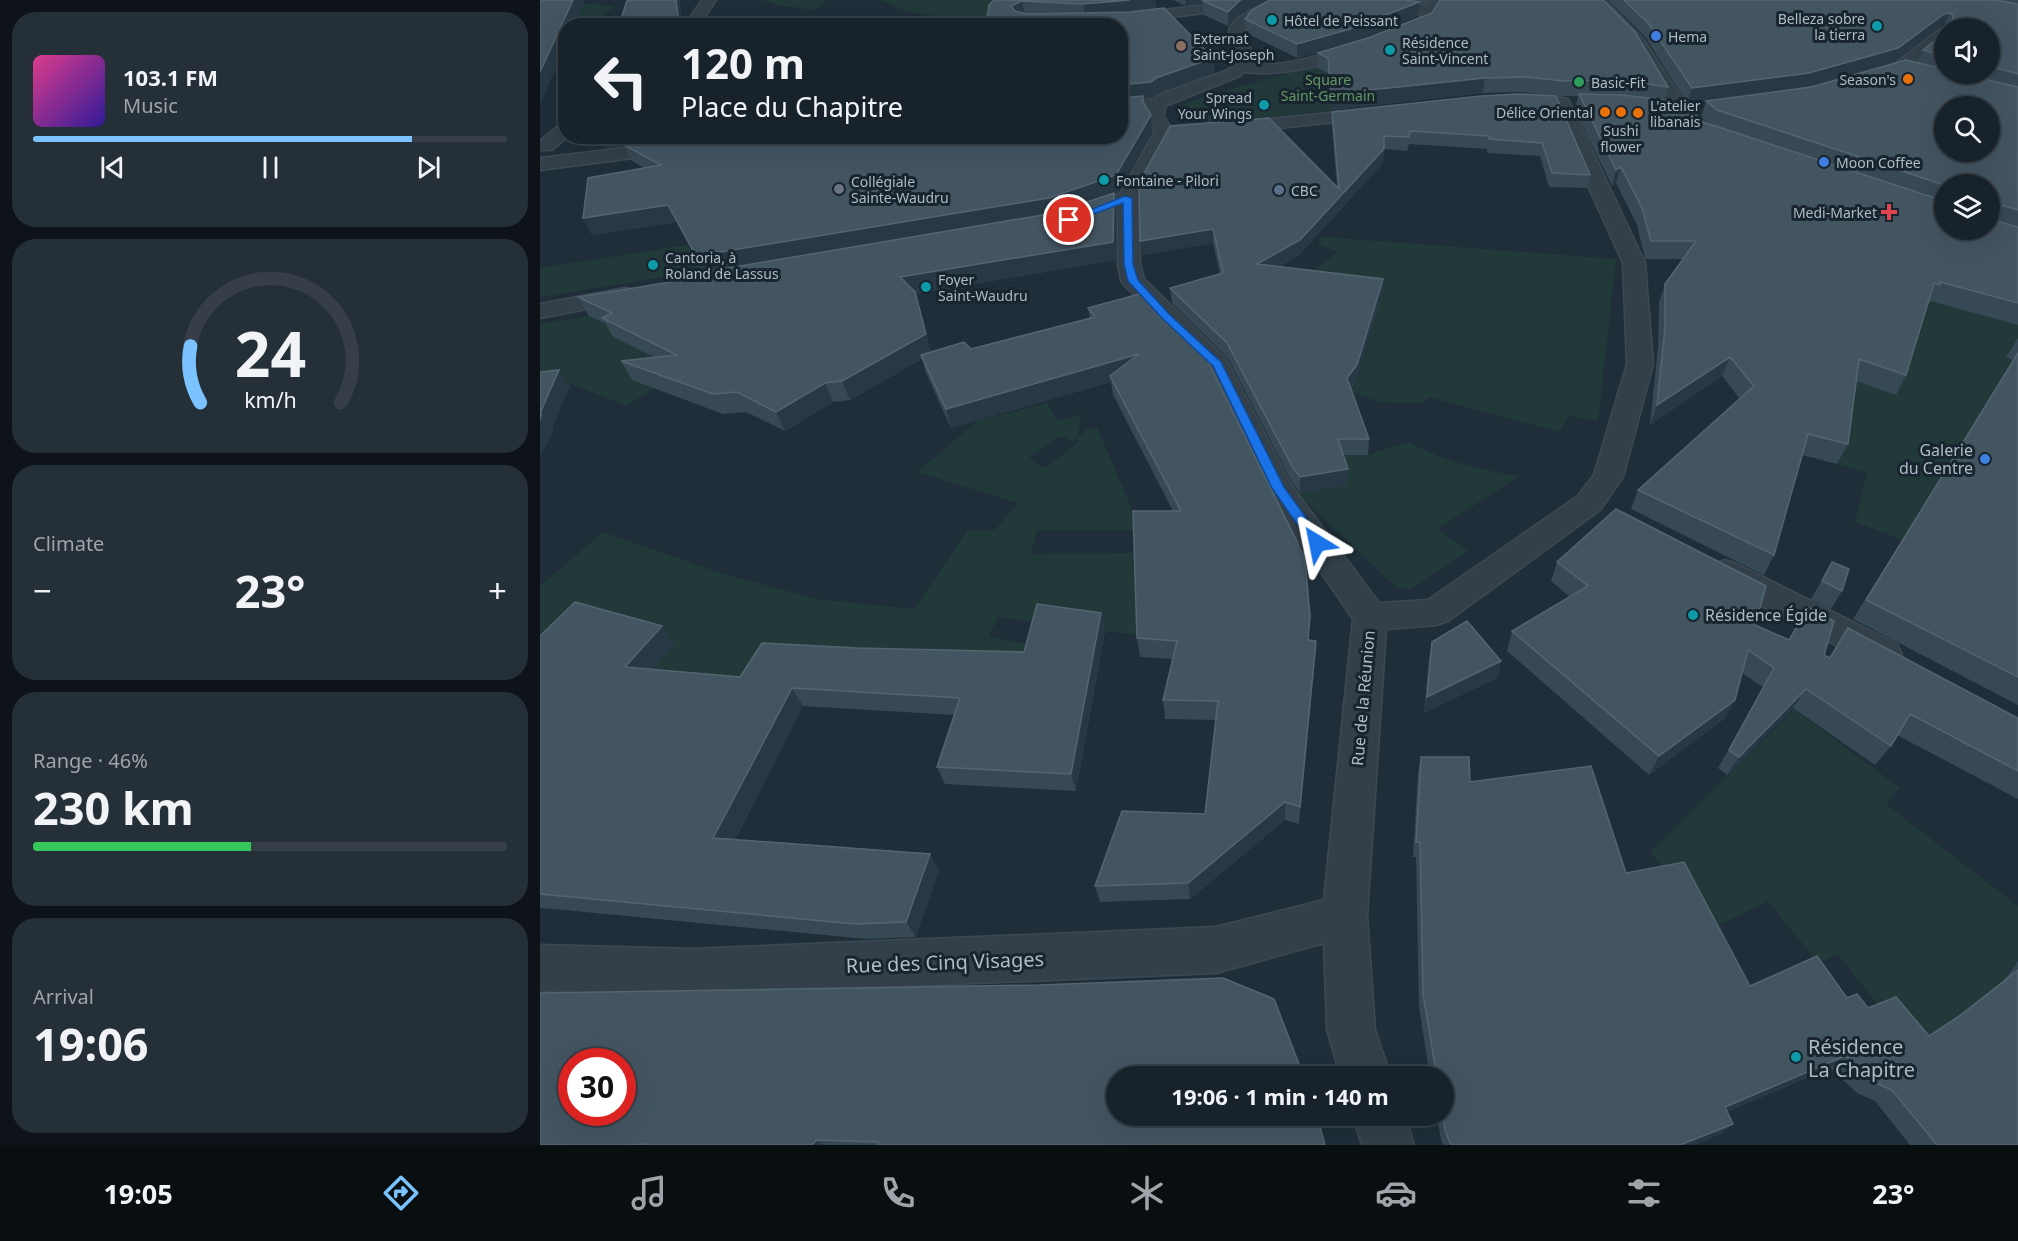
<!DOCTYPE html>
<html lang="en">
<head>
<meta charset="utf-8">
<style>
	:root { --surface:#17222b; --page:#242f37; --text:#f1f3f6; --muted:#9ea4a9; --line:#363f47; --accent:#7ac3fe }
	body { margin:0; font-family:"Noto Sans",sans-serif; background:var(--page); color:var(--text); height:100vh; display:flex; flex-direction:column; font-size:22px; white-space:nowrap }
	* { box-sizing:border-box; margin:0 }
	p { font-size:20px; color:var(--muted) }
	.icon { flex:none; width:33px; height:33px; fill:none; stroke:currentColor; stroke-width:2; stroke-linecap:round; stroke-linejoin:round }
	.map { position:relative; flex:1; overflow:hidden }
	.side { display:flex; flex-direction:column; gap:12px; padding:12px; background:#0d1318; width:540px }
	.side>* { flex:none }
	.guide { position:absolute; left:18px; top:18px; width:570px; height:126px; border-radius:24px; box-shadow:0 6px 24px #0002,0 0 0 2px var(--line); background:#17222b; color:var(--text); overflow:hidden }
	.tools { position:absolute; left:1394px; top:18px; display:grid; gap:12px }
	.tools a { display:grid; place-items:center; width:66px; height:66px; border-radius:50%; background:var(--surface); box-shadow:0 6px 24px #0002,0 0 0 2px var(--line); font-size:30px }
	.speed { position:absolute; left:18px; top:1048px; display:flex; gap:12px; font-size:30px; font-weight:700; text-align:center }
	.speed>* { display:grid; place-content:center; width:78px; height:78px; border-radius:50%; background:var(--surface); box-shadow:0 6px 24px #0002,0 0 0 2px var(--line); line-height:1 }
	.speed .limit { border:9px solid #d22; background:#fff; color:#111 }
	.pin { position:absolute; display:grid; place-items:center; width:51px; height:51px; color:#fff; margin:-26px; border:3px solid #fff; border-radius:50%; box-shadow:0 2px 6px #0007 }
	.me { position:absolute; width:66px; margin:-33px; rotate:325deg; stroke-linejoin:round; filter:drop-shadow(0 0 4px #0008) }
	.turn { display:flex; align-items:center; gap:21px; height:126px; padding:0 24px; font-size:27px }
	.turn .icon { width:78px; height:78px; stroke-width:2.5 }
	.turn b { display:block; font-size:42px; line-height:51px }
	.big { font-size:45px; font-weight:700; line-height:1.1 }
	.side .tile { flex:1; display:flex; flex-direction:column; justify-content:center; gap:9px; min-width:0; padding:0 21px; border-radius:24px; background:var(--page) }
	.side .dial { align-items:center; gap:0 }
	.dial svg { height:156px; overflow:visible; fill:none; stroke:var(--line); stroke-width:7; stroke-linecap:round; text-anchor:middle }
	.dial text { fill:var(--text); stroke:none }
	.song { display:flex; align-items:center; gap:18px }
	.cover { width:72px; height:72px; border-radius:9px; background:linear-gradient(135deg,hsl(330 70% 55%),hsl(250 70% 35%)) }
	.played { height:6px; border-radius:3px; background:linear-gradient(90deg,var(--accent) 80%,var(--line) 80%) }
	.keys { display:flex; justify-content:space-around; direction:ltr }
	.heat { display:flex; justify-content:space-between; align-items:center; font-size:33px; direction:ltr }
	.charge { height:9px; border-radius:4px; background:linear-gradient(90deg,#34c759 46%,var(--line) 0) }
	.trip { position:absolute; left:566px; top:1066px; width:348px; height:60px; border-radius:30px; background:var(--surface); box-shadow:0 6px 24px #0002,0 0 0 2px var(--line); font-weight:700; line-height:60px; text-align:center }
	.dock { display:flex; height:96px; justify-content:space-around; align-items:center; background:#090e11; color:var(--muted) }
	.dock .icon { width:42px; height:42px }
	.dock .on { color:var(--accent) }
	.dock b { font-size:27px; color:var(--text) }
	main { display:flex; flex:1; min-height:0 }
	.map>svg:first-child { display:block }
</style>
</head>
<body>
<main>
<section class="side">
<div class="tile">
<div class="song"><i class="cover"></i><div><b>103.1 FM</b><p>Music</p></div></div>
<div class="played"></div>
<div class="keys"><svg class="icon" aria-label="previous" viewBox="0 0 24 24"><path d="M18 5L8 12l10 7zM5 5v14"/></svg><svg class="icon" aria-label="pause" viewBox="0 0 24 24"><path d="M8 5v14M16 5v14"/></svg><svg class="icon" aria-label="next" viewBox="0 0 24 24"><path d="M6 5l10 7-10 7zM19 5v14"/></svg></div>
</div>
<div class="tile dial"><svg viewBox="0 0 100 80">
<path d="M14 69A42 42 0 1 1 86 69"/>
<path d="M14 69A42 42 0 0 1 9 40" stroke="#7ac3fe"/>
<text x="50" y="56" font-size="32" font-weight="700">24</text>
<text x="50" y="72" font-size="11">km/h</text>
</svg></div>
<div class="tile"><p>Climate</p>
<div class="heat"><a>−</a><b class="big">23°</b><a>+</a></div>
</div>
<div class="tile"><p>Range · 46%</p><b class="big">230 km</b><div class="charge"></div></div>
<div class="tile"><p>Arrival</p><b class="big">19:06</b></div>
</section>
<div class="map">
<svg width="1478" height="1145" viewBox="0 0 1478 1145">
	<rect width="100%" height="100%" fill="#1f2e39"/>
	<path fill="#213a39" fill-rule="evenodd" d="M223,0H287L275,10L237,5Z
		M339,0H604L437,19L402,17L369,12Z
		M62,3L60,6L76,5L60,17L36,18L0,7Z
		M784,62L896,89L898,98L680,123L661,122L645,117L641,106L651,101Z
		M785,237L1076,259L1058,421L1028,416L1020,432L888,397L882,403L839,402L809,391L816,380L842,295L755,284L798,252L778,244L780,238Z
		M145,245L227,260L0,297V268Z
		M1284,268L1478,325V342L1466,356L1475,360L1374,544L1315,522L1327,473L1297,464L1310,378L1356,395L1368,355Z
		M72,312L82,332L74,337L91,346L110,337L138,354L112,387L114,389L86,406L0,371V324Z
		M507,403L518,421L542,414L537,438L546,430L557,427L601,530H497L491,554L597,553L629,639L458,617L448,637L496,645L488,670L211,697L99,686L134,644L0,670V586L63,532L187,575L277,599L374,609L428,530H455L478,503L377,472L438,421ZM520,436L534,442L536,439L540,441L505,468L488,459Z
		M870,442C898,460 945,471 979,476L898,529L928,551L871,589L857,588L758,494L807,485L797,455L828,454Z
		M1254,709L1360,788L1346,804L1478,906V960L1465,976L1478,985L1371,1047L1298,954L1278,963L1228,901L1165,932L1135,878L1110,853Z"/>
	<path fill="#122737" d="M770,89L781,91L787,97C776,104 759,105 750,96L754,91Z"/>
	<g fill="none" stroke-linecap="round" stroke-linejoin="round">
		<defs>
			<path id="pedestrian" d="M684,0H706L704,3L672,12L586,23L579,19L586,15L671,4Z
				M891,0H905L894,14H884L882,11Z
				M1050,0H1065L1104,40L1148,109L1173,129L1176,133L1173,137C1139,145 1109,65 1092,44C1079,29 1062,16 1050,0Z"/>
			<path id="minor" d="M162,0H176L159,26H144Z
				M813,0C830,0 885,0 896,11L890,25C835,46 776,76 715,73C708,72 699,73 694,67C702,56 726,65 738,64C787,57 833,37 879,19L881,14L820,4Z
				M1404,29V40L1365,71H1353L1351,68L1353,65L1399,30Z
				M975,95H1007L1028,99L1105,263L1113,364L1083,477L1060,510L908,621L896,625L846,629L827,916L835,1030L851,1077H801L787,1030L784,943L676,973L153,995L0,991V945L153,949L676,927L784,900L813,619L723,488L666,368L617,321L581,281L578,264V198L581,194H595L598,198L600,264L604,279L686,359L751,485L839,603L888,600L1038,496L1054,475L1087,364L1083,263L1028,142L1016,107L969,104L966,100L969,96Z
				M617,99L623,100L626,104L623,108L580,112V102Z
				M837,108L843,109L846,113L843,117L691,133L685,132L682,128L685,124L691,123Z
				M26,124V136H28L12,150H0V141L20,125Z
				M133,142L140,144L142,148L140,152L0,170L1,158Z
				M1185,560L1197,564L1357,644L1362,654L1357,664L1344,668L1331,664L1173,580L1169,572L1173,564Z
				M813,1116H865L874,1145H822Z"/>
			<path id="tertiary" d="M730,0H747C735,13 709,15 703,33L715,59L700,76L625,106L624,117L633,131L595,202L539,223L532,225L525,223L521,219L525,215L580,194L615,131L606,117L608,104L618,95L688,70L699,58C696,51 688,39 689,31C690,18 720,6 730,0Z
				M85,288L93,290L97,295L93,300L0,318V304Z"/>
		</defs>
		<use href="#pedestrian" stroke="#3c4953" stroke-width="3"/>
		<use href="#minor" stroke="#3c4953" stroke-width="3"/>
		<use href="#tertiary" stroke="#3c4953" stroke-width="3"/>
		<use href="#pedestrian" fill="#334049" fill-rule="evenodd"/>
		<use href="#minor" fill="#334049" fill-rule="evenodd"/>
		<use href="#tertiary" fill="#334049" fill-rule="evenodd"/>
	</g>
	<path fill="#374955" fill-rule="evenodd" d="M454,0H615L616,9L673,58L674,73L617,93L612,97L603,98L604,104L611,115L612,131L578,192L574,194L576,211V260L375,294L391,352L431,349L550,319L548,308L769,640L776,641L775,660L759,824L745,820L650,899L560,902L555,886L665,814L676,720L625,719L623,700L633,659L600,657L597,638L633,511L573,395L571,382L411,428L386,373L382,359L310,400L293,402L245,431L206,412L183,414L92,380L81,361L114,357L73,337L65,323L49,316L38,297L167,276L166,274H165L137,222L52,235L43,218L104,168L92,161L84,146L68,148L57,142L54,136H580V26H446V23Z
		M633,0H725L699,15L688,26L664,15L663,2L646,6Z
		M730,0H889L885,4L879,3L878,16L809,44L757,58L706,33L705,19Z
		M1068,0H1478V325L1391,301L1390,303L1388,302L1366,375L1356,395L1316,381L1308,444L1297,464L1262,455L1234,555L1224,575L1091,509L1098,490L1200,399L1182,376L1110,425L1118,347L1119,302L1125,284L1143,259H1105L1097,225L1076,183L1072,186L1035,110L1038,96H1021L983,92L943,93L791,110L788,73L778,68V53L828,38L892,13L1128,87L1124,100L1163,122L1170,124L1161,117L1166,101L1147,104L1106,38ZM1404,27L1406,28H1449V74H1404V34L1383,50L1377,63L1264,88L1352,63L1398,28ZM1404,184H1449L1404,230Z
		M941,96L1050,175L1047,188L1009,187L1000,156L947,153V149L869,144L867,151L844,149L843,163L760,254L739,267L843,279L842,294L816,380L811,388L829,439L828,455H803L807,485L760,493L753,484L688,358L632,303L630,288L680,274L673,243L602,255L797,187L792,125V112Z
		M1478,338V705L1313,619L1473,360L1466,357Z
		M1017,562L1215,625L1249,640L1268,607L1284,655L1289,658L1308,628L1478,718V799L1357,735L1351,746L1335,765L1253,708L1187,775L1178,768L1223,687L1202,673L1195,700L1184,719L1109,775L967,651L972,631L1030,597L1011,581Z
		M1292,562L1302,591L1291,609L1271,599Z
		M565,631L536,791L405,784L397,767L414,715L263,706L195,840L399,870L376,937L326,939L14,909L0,908V636L135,644L113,669L200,677L317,648L484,652Z
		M892,642L961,661L957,678L884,713L889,659Z
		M881,757L930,782L1086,873L1210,986L1307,998L1389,1036L1410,1022L1463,981L1478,961V1145H1370L1335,1101L1317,1093L1290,1068L1187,1112L1193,1124L1180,1134L1154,1145H903L901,1140L897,1116H903V1077H890L879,1007L876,857H873L878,773Z
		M0,993L785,1145H0Z"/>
	<path fill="#283945" d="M33,0H45L34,26H26V45L0,105V72Z
		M136,0H140L143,26H139Z
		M590,0H615L616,11L545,18L543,4Z
		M645,0H673L663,1V2L646,6Z
		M701,0H725L699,15L688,26V12L698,2Z
		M482,1L485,15L474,20L471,6Z
		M879,2L878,16L809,44L757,58V44Z
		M1410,13L1404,27L1398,28L1352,63L1264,88L1147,104L1152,88Z
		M673,58L674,73L617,93L612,97L603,98L604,112L580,100V85Z
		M945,78L943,93L791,110V94Z
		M611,115L612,131L578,192L574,194L576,211V260L375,294L392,353L381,355L382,359L310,400L302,381L360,277L512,215L165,274L156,256Z
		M62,136H162L68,148Z
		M844,149L843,163L760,254L718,279L717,264Z
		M1081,167L1076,183L1072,186L1076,170Z
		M128,205L137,222L52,235L43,218Z
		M1457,210L1449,224V212Z
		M673,229V243L602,255L600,241Z
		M843,279L842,294L816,380L806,394L807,378Z
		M599,354L570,376L571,382L411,428L406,409Z
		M1190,357L1182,376L1110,425L1117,405Z
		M19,370L30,386L13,427V434L0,455V420L1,411Z
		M285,383L293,402L245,431L236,412Z
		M808,469L807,485L760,493V477Z
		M561,613L565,631L536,791L531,774Z
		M122,626L135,644L99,685L85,667Z
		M776,641L775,660L759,824L760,807Z
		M961,661L957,678L884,713L887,697Z
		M252,688L263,706L187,855L173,838Z
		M1266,689L1253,708L1187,775L1199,757Z
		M1195,700L1184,719L1109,775L1119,756Z
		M745,802V820L650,899L648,883Z
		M390,854L399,870L376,937L366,922Z
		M1305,1056L1290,1068L1173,1118L1185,1107Z
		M1193,1124L1180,1134L1154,1145H1140Z
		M277,1140L283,1145H272Z"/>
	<path fill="#445562" stroke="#546571" stroke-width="1.5" fill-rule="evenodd" d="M0,0H33L0,72Z
		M87,0H136L139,26H79Z
		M454,0H590L543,4L482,1L471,6L475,11L488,14L590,12L624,8L673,58L616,78L611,82L580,85V26H447L446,23L449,5Z
		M668,0H701L698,2L688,12L663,1Z
		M730,0H866L879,2L810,29L757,44L705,19L712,10Z
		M900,0H1063L1095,32L1128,87L1083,80L1024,81L986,77L945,78L791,94L788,58L778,53L828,38L892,13Z
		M1084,0H1454L1478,4V74L1449,66V28H1411H1412L1413,15L1410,13L1404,14L1358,48L1269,73L1152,88L1109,24Z
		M1404,34V56L1383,50Z
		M1366,60L1404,69V74H1422L1478,87V210L1457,204V210L1449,212V184L1404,185L1177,110L1166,101L1271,87ZM1404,106H1449V152H1404Z
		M979,94L1016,96L1050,175L1012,173L1002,143L949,139V136L870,131L869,137L844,136V149L760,240L717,264L843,279L817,365L807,378L829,439H798L808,469L760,477L753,468L687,343L630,288L683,273L673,229L600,241L599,183L630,126L729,118L799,189L792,112L941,96Z
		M1039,94L1083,95L1140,102L1163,122L1404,201V230H1449V216L1450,219L1478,227V303L1400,282V285L1394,283L1366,375L1319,359L1308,444L1268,434L1234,555L1098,490L1214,386L1190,357L1117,405L1125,328V284L1156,241H1111L1102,208L1081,167L1076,170Z
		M603,96V102L611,115L576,175L509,198L156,256L128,205L43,218L48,178L121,165L84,145L157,136H580V98Z
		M574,193L573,242L360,277L375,292L386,334L302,381L285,383L236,412L197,392L173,394L81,361L137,355L62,318L72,313L38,297L167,276L165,272L514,213Z
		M603,293L663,351L763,554L766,571L770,616L768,640L776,641L760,807L745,802L648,883L555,886L582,811L665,814L678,701L623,700L637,641L597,638L593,511H641L570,376L599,354L406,409L381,355L424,342L431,349L555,317L548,308Z
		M1478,353V677L1326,600Z
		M19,370L1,411V417L0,420V372Z
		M1076,509L1226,586L1215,625L1249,640L1268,607L1294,621L1284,655L1290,658L1308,628L1478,718V771L1370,714L1351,746L1266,689L1199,757L1189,750L1234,668L1208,650L1195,700L1119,756L972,631L1048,586L1017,562Z
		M1292,562L1309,569L1302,591L1282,581Z
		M35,602L122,626L85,667L200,677L222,643L317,648L484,652L497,604L561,613L531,774L397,767L420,698L252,688L173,838L390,854L366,922L315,924L0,894V636Z
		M927,621L961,661L887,697L892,642Z
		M881,757H929L930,782L1051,766L1086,873L1144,862L1210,986L1277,956L1307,998L1317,994L1328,1008L1356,997L1389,1036L1421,1015L1478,970V1145H1397L1352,1090L1333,1082L1305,1056L1185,1107L1193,1124L1140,1145H911L905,1130L903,1115V1077H897L883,994L880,842H876Z
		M683,978L734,999L764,1077H576V1116H777L785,1145H338V1142L277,1140L272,1145H108L109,1144L87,1145H0V993L500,985ZM32,1062H82V1113H32Z"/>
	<path fill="#1a73e8" stroke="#114b97" stroke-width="1.5" d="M585,196L592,198L593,264L598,280L629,314L681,362L744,487L782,540L784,543L782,547H773L732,488L673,366L622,318L588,281L584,264L583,203L532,222L525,220Z"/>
	<g fill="#0f9aa8" stroke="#18252e" stroke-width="2">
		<circle cx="732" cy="20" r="6"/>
		<circle cx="1337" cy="26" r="6"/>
		<circle cx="850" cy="50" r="6"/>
		<circle cx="724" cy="105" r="6"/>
		<circle cx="564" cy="180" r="6"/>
		<circle cx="113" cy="265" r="6"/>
		<circle cx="386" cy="287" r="6"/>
		<circle cx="1153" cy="615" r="6"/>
		<circle cx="1256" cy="1057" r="6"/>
	</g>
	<g fill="#3f7fe0" stroke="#18252e" stroke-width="2">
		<circle cx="1116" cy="36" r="6"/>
		<circle cx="1284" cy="162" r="6"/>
		<circle cx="1445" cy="459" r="6"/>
	</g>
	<circle fill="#8d6e63" stroke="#18252e" stroke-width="2" cx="641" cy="46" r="6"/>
	<g fill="#e8710a" stroke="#18252e" stroke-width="2">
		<circle cx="1368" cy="79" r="6"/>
		<circle cx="1065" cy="112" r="6"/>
		<circle cx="1081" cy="112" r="6"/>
		<circle cx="1098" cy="113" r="6"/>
	</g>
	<circle fill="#2e9e5b" stroke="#18252e" stroke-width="2" cx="1039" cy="82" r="6"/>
	<circle fill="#6b7280" stroke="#18252e" stroke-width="2" cx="299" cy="189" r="6"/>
	<circle fill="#5c6f8a" stroke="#18252e" stroke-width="2" cx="739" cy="190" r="6"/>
	<path fill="#e0444e" stroke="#18252e" stroke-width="2" d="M1346 203h6v6h6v6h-6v6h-6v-6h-6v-6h6z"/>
	<g text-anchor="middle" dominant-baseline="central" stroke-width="6" stroke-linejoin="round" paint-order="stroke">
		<g font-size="14" fill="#adbbc6" stroke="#18252e" text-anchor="start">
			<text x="1325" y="18" text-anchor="end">Belleza sobre<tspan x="1325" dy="16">la tierra</tspan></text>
			<text x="744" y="20">Hôtel de Peissant</text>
			<text x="1128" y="36">Hema</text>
			<text x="653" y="38">Externat<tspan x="653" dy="16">Saint-Joseph</tspan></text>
			<text x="862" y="42">Résidence<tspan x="862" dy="16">Saint-Vincent</tspan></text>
			<text x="1356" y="79" text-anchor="end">Season's</text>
			<text x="1051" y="82">Basic-Fit</text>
			<text x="712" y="97" text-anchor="end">Spread<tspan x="712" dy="16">Your Wings</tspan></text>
			<text x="1110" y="105">L'atelier<tspan x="1110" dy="16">libanais</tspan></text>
			<text x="1053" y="112" text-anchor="end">Délice Oriental</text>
			<text x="1081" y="130" text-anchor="middle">Sushi<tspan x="1081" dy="16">flower</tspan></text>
			<text x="1296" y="162">Moon Coffee</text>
			<text x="576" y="180">Fontaine - Pilori</text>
			<text x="311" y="181">Collégiale<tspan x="311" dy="16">Sainte-Waudru</tspan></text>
			<text x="751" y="190">CBC</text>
			<text x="1337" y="212" text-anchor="end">Medi-Market</text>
			<text x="125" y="257">Cantoria, à<tspan x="125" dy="16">Roland de Lassus</tspan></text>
			<text x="398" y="279">Foyer<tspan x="398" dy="16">Saint-Waudru</tspan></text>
		</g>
		<g font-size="14" fill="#639866" stroke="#18252e">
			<text x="788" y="79">Square<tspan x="788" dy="16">Saint-Germain</tspan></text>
		</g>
		<g font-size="16" fill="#adbbc6" stroke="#18252e" text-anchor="end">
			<text x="1433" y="450">Galerie<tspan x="1433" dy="18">du Centre</tspan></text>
			<text x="1165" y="615" text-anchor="start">Résidence Égide</text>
		</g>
		<g font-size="16" fill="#adbbc6" stroke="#18252e">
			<text transform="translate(823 698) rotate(-85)">Rue de la Réunion</text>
		</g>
		<g font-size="20" fill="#adbbc6" stroke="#18252e">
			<text transform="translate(405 962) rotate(-2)">Rue des Cinq Visages</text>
		</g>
		<g font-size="20" fill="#adbbc6" stroke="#18252e" text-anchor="start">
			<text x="1268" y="1046">Résidence<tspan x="1268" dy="23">La Chapitre</tspan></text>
		</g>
	</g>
</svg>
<div class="tools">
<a><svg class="icon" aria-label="sound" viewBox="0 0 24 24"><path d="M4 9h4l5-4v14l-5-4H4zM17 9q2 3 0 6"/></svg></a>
<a><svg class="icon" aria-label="search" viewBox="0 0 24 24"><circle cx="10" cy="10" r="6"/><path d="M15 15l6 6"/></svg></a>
<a><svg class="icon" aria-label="layers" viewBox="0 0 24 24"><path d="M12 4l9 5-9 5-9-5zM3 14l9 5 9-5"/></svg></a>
</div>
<div class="speed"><div class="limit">30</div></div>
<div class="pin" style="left:529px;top:220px;background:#d93025"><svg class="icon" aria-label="arrive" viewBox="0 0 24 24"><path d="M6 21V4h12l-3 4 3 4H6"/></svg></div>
<svg class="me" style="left:777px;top:543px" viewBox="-20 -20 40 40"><path d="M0-17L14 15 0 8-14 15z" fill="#1a73e8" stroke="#fff" stroke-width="4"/></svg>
<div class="trip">19:06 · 1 min · 140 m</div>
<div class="guide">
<div class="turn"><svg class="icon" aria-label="left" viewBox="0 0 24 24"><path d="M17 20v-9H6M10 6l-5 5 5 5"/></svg><div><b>120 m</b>Place du Chapitre</div></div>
</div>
</div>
</main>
<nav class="dock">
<b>19:05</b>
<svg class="icon on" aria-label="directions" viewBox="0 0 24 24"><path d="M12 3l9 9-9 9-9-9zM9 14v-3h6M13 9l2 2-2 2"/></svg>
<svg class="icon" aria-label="music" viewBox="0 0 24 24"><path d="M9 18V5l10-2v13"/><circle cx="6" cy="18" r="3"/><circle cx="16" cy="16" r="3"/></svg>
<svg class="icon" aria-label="phone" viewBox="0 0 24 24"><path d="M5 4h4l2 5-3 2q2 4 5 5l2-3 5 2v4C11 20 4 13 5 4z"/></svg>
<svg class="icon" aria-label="climate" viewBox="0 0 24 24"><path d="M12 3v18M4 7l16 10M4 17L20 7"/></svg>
<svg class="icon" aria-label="car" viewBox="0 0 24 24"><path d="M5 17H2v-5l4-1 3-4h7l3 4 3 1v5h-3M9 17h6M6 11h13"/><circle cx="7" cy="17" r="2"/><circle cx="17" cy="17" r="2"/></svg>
<svg class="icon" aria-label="filters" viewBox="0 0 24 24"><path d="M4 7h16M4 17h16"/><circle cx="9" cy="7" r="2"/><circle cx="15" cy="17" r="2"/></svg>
<b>23°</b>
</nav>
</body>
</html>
